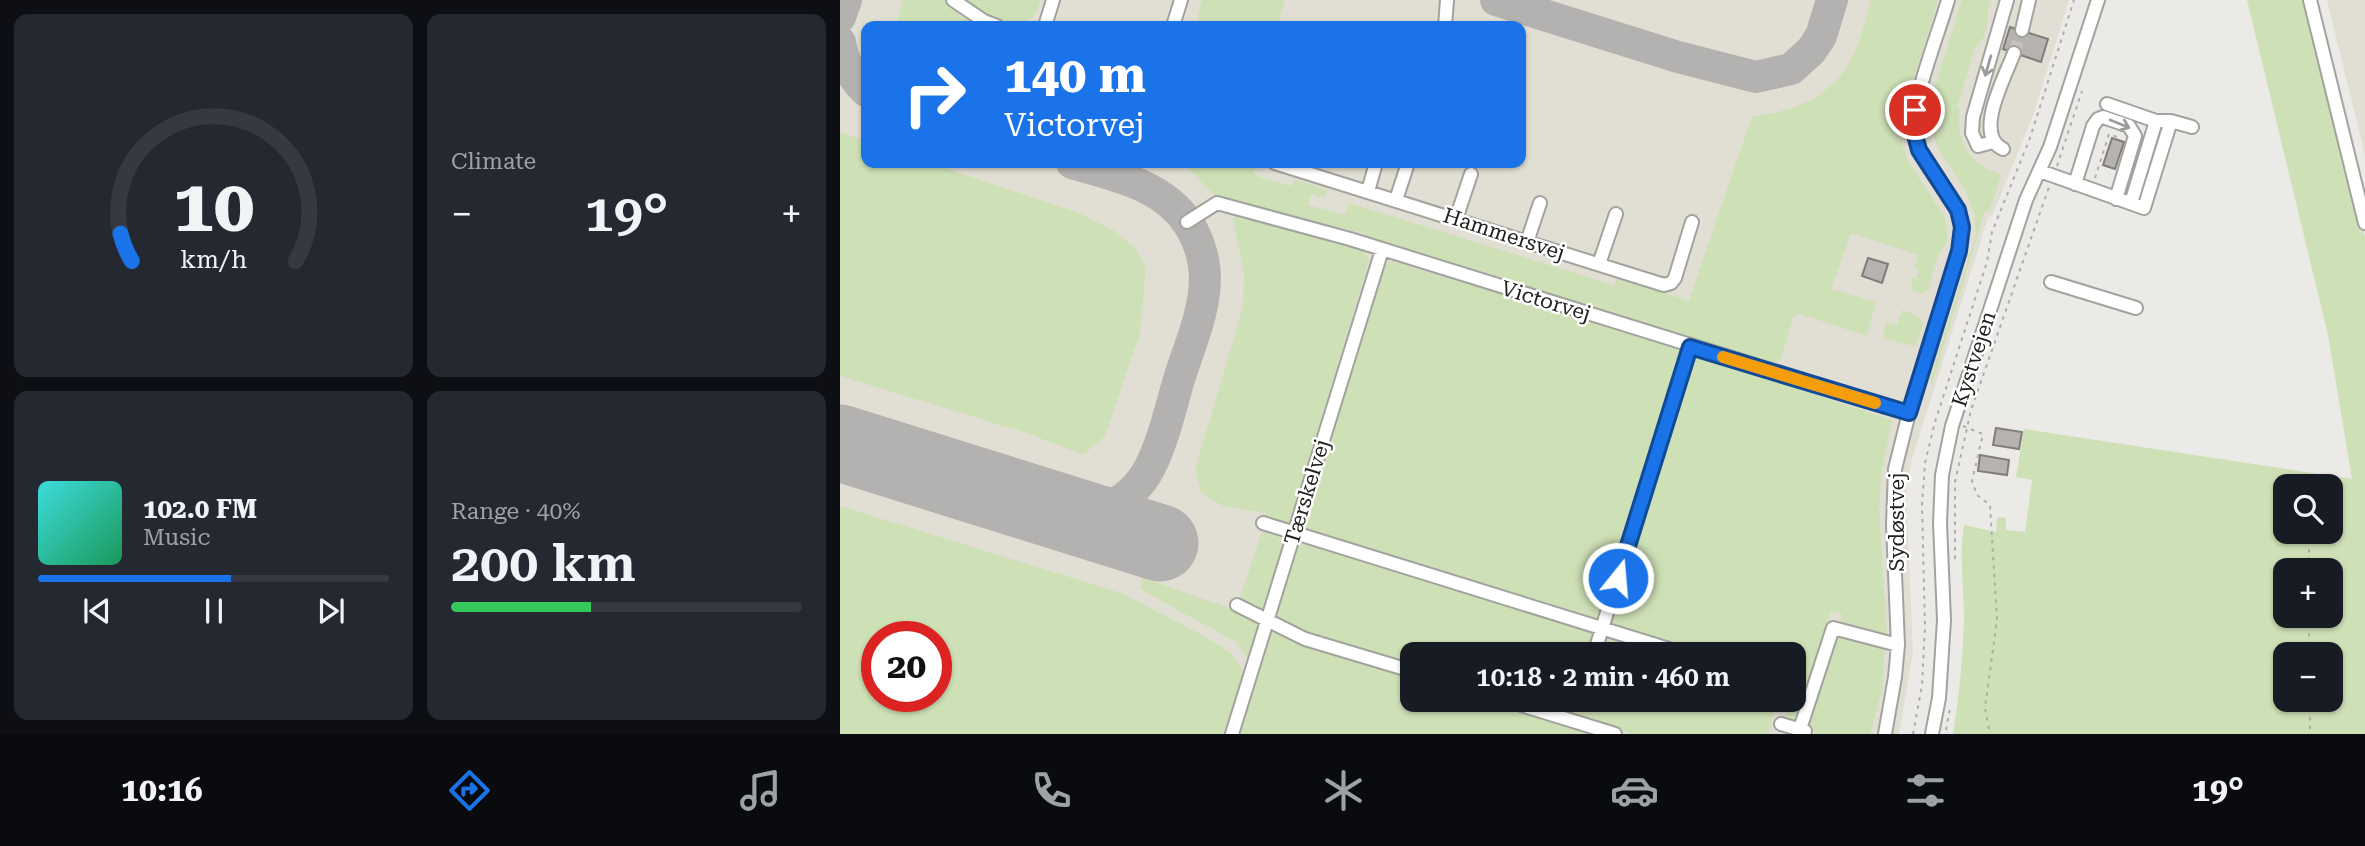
<!DOCTYPE html>
<html lang="en">
<head>
<meta charset="utf-8">
<style>
	:root { --surface:#171b24; --page:#242831; --text:#f1f3f6; --muted:#9ea1a6; --line:#363941; --accent:#1a73e8 }
	body { margin:0; font-family:"Roboto Serif",serif; background:var(--page); color:var(--text); height:100vh; display:flex; flex-direction:column; font-size:26px; white-space:nowrap }
	* { box-sizing:border-box; margin:0 }
	p { font-size:23px; color:var(--muted) }
	.icon { flex:none; width:38px; height:38px; fill:none; stroke:currentColor; stroke-width:2; stroke-linecap:round; stroke-linejoin:round }
	.map { position:relative; flex:1; overflow:hidden }
	.side { display:flex; flex-direction:column; gap:14px; padding:14px; background:#0d0f14; width:840px }
	.side>* { flex:none }
	.guide { position:absolute; left:21px; top:21px; width:665px; height:147px; border-radius:14px; box-shadow:0 2px 5px #0004; background:#1a73e8; color:#fff; overflow:hidden }
	.fabs { position:absolute; left:1433px; top:474px; display:grid; gap:14px }
	.fabs a { display:grid; place-items:center; width:70px; height:70px; border-radius:14px; background:var(--surface); box-shadow:0 2px 5px #0004; font-size:35px }
	.speed { position:absolute; left:21px; top:621px; display:flex; gap:14px; font-size:35px; font-weight:700; text-align:center }
	.speed>* { display:grid; place-content:center; width:91px; height:91px; border-radius:50%; background:var(--surface); box-shadow:0 2px 5px #0004; line-height:1 }
	.speed .limit { border:10px solid #d22; background:#fff; color:#111 }
	.pin { position:absolute; display:grid; place-items:center; width:60px; height:60px; color:#fff; margin:-30px; border:4px solid #fff; border-radius:50%; box-shadow:0 2px 7px #0007 }
	.me { position:absolute; width:77px; margin:-38px; rotate:17deg; stroke-linejoin:round; filter:drop-shadow(0 0 5px #0008) }
	.turn { display:flex; align-items:center; gap:24px; height:147px; padding:0 28px; font-size:32px }
	.turn .icon { width:91px; height:91px; stroke-width:2.5 }
	.turn b { display:block; font-size:49px; line-height:60px }
	.big { font-size:52px; font-weight:600; line-height:1.1 }
	.side .tile { flex:1; display:flex; flex-direction:column; justify-content:center; gap:10px; min-width:0; padding:0 24px; border-radius:14px; background:var(--page) }
	.side .dial { align-items:center; gap:0 }
	.dial svg { height:182px; overflow:visible; fill:none; stroke:var(--line); stroke-width:7; stroke-linecap:round; text-anchor:middle }
	.dial text { fill:var(--text); stroke:none }
	.song { display:flex; align-items:center; gap:21px }
	.cover { width:84px; height:84px; border-radius:10px; background:linear-gradient(135deg,hsl(180 70% 55%),hsl(150 70% 35%)) }
	.played { height:7px; border-radius:4px; background:linear-gradient(90deg,var(--accent) 55%,var(--line) 55%) }
	.keys { display:flex; justify-content:space-around; direction:ltr }
	.heat { display:flex; justify-content:space-between; align-items:center; font-size:38px; direction:ltr }
	.charge { height:10px; border-radius:5px; background:linear-gradient(90deg,#34c759 40%,var(--line) 0) }
	.side .tiles { flex:1; display:grid; gap:14px; grid-template-columns:repeat(2,1fr) }
	.trip { position:absolute; left:560px; top:642px; width:406px; height:70px; border-radius:14px; background:var(--surface); box-shadow:0 2px 5px #0004; font-weight:600; line-height:70px; text-align:center }
	.tabs { display:flex; height:112px; justify-content:space-around; align-items:center; background:#090b0e; color:var(--muted) }
	.tabs .icon { width:49px; height:49px }
	.tabs .current { color:var(--accent) }
	.tabs b { font-size:32px; color:var(--text) }
	main { display:flex; flex:1; min-height:0 }
	.map>svg:first-child { display:block }
</style>
</head>
<body>
<main>
<section class="side">
<div class="tiles">
<div class="tile dial"><svg viewBox="0 0 100 80">
<path d="M14 69A42 42 0 1 1 86 69"/>
<path d="M14 69A42 42 0 0 1 9 57" stroke="#1a73e8"/>
<text x="50" y="56" font-size="32" font-weight="700">10</text>
<text x="50" y="72" font-size="11">km/h</text>
</svg></div>
<div class="tile"><p>Climate</p>
<div class="heat"><a>−</a><b class="big">19°</b><a>+</a></div>
</div>
<div class="tile">
<div class="song"><i class="cover"></i><div><b>102.0 FM</b><p>Music</p></div></div>
<div class="played"></div>
<div class="keys"><svg class="icon" aria-label="previous" viewBox="0 0 24 24"><path d="M18 5L8 12l10 7zM5 5v14"/></svg><svg class="icon" aria-label="pause" viewBox="0 0 24 24"><path d="M8 5v14M16 5v14"/></svg><svg class="icon" aria-label="next" viewBox="0 0 24 24"><path d="M6 5l10 7-10 7zM19 5v14"/></svg></div>
</div>
<div class="tile"><p>Range · 40%</p><b class="big">200 km</b><div class="charge"></div></div>
</div>
</section>
<div class="map">
<svg width="1525" height="734" viewBox="0 0 1525 734">
	<rect width="100%" height="100%" fill="#ebeae6"/>
	<path fill="#e1ded3" fill-rule="evenodd" d="M0,0H1229L1193,115L1152,216L1148,218L1072,459L1067,485V514L1073,653L1059,734H0ZM26,26H681V163H26ZM37,637H96V696H37ZM572,654H954V700H572Z
		M1487,0H1525V156L1514,110Z"/>
	<path fill="#cee0b6" fill-rule="evenodd" d="M63,0H104L112,9L141,26H59L58,18Z
		M121,0H201L194,17L170,26L159,22Z
		M362,0H445L437,26H355Z
		M1031,0H1098L1064,110L1061,127L1063,147L1068,161L1105,218L1107,233L1106,244L1097,258L1088,290L1082,294L1073,291L1071,277L1076,278L1079,270L1075,266L1078,255L1011,233L991,289L1036,302L1027,336L960,314L953,317L941,359L932,365L527,239L523,233L500,228L493,230L377,198L343,163H407L415,165L413,172L419,177L451,186L454,179L487,190L484,198L471,194L468,205L504,215L509,203L774,285L777,278L849,301L912,116C956,112 996,95 1014,53C1022,36 1026,17 1031,0Z
		M1122,0H1150C1145,18 1152,34 1135,47L1117,108L1120,110C1115,143 1131,164 1161,175L1149,211H1145L1092,384L1090,380L1136,234C1135,225 1135,215 1132,207C1119,168 1090,154 1088,109Z
		M1407,0H1465L1525,237V734H1113C1119,696 1123,658 1124,619C1124,587 1119,556 1124,525L1156,532L1157,517L1166,518V530L1185,532L1192,480L1176,477L1184,429L1512,479L1488,335ZM1446,486H1491V532H1446ZM1446,570H1491V616H1446ZM1446,654H1491V700H1446Z
		M0,132L26,141V163H90L239,213L273,230L295,248L306,267L300,333L265,436L243,455L187,433L0,376Z
		M400,212L524,251L529,261L449,526L425,519L426,513L383,506L361,492L355,470L403,307L404,274L393,218Z
		M552,261L844,350L759,623L462,531L545,266Z
		M1062,310L1075,315L1083,324L1078,341L1074,346L1043,338L1046,322L1057,325Z
		M855,355L1052,420L1041,477L1039,509L1047,636L1006,627L1000,622L1002,614L991,611L957,725L943,721L949,700H954V654H858L767,627Z
		M0,506L281,593L357,632L390,652L405,675L387,734H0ZM37,637H96V696H37Z
		M423,529L446,535L423,611L400,598Z
		M460,543L757,633L750,652L733,649L731,654H572V666L469,635L434,617Z
		M303,578L392,609L422,622L408,659L396,642L300,589Z
		M431,627L572,676V700H650L761,734H397Z
		M997,633L1045,646L1042,690L1030,734H974L975,730L967,727Z
		M765,635L827,654H759Z
		M682,700H938L928,734H793Z"/>
	<g fill="none" stroke-linecap="round" stroke-linejoin="round">
		<path stroke="#b4b2b0" stroke-width="32" d="M656,0L838,57L916,77L951,69L971,51L981,36L992,0
			M0,17L6,0
			M0,42C3,62 12,77 26,91
			M227,513C250,512 273,510 291,492C299,485 305,477 310,467C324,439 331,406 340,376C350,345 365,311 365,278C365,259 358,238 348,223C322,184 274,176 232,163"/>
		<path stroke="#b4b2b0" stroke-width="77" d="M0,443L320,543"/>
	</g>
	<path fill="#b6b3b1" stroke="#807d7b" stroke-width="2" d="M1170,27L1208,39L1201,62L1163,49Z
		M1272,138L1284,142L1275,169L1263,165Z
		M1028,258L1048,264L1042,283L1022,276Z
		M1156,428L1182,432L1179,449L1153,445Z
		M1140,455L1169,460L1167,475L1138,471Z"/>
	<g fill="none" stroke-linecap="round" stroke-linejoin="round">
		<path stroke="#c3c2be" stroke-width="12" stroke-dasharray="12 6" stroke-linecap="butt" d="M1174,53L1182,30"/>
		<defs>
			<path id="minor" d="M113,0L144,21L157,26
				M1470,0L1525,223
				M205,26L213,0
				M333,26L341,0
				M605,26L607,0
				M1182,30L1189,0
				M1267,104L1316,121H1331L1352,127
				M1153,142L1138,146L1132,133L1133,117L1167,0
				M1163,149C1133,135 1165,77 1174,53
				M435,163L824,285L831,283L835,278L852,222
				M1200,171L1304,208L1331,121
				M1235,184L1253,126L1258,119L1263,117L1289,126L1295,136L1276,199
				M528,191L536,163
				M556,200L568,163
				M1291,203L1316,121
				M616,219L631,174
				M347,222L377,203L510,239L1069,413
				M687,242L700,203
				M759,264L776,214
				M1211,282L1296,308
				M423,523L845,654
				M397,605L465,639L572,671
				M754,654L850,347
				M665,700L775,734
				M941,724L965,731
				M960,729L993,628L1058,645
				M392,734L542,250
				M1045,734L1055,677L1058,645L1053,525L1055,469L1069,413L1119,251C1120,243 1122,233 1121,225C1116,189 1077,167 1074,130C1072,99 1099,32 1108,0
				M1092,734L1099,698L1104,620L1100,523L1102,475L1112,426L1186,200L1210,147L1258,0"/>
		</defs>
		<use href="#minor" stroke="#a2a29e" stroke-width="16"/>
		<path stroke="#aeadaa" stroke-width="2" stroke-dasharray="3.5 5" stroke-linecap="butt" d="M1217,166L1242,91
			M1255,178L1269,134L1280,138
			M1123,426L1143,434L1132,481L1137,495L1150,505L1157,620L1145,708L1150,734
			M1469,532V570
			M1115,559V482L1131,410L1209,187
			M1469,616V654
			M1470,700V734
			M1106,730L1110,708
			M1073,734L1082,685L1085,627L1082,505L1085,463L1095,422L1147,262L1152,232L1190,138L1234,0"/>
		<use href="#minor" stroke="#fff" stroke-width="12"/>
	</g>
	<defs><path id="oneway-shaft" d="M-6 0H5M1.5-3L5.5 0L1.5 3" fill="none" stroke-width="1.6" stroke-linecap="round" stroke-linejoin="round" transform="scale(1.75)"/></defs>
	<g stroke="#9b9b9b">
		<use href="#oneway-shaft" transform="translate(1148 66) rotate(106)"/>
		<use href="#oneway-shaft" transform="translate(1280 124) rotate(22)"/>
	</g>
	<g fill="none" stroke-linecap="round" stroke-linejoin="round">
		<defs>
			<path id="route" d="M778,578L850,347L1069,413L1119,251L1122,227L1118,210L1079,150L1074,131L1075,110"/>
		</defs>
		<use href="#route" stroke="#114b97" stroke-width="18"/>
		<use href="#route" stroke="#1a73e8" stroke-width="12"/>
		<path stroke="#f59e0b" stroke-width="12" d="M883,357L1035,403"/>
	</g>
	<g text-anchor="middle" dominant-baseline="central" stroke-width="5" stroke-linejoin="round" paint-order="stroke">
		<g font-size="21" fill="#212120" stroke="#fff">
			<text transform="translate(664 234) rotate(18)">Hammersvej</text>
			<text transform="translate(706 301) rotate(17)">Victorvej</text>
			<text transform="translate(1134 359) rotate(-72)">Kystvejen</text>
			<text transform="translate(467 492) rotate(-73)">Tærskelvej</text>
			<text transform="translate(1057 522) rotate(-90)">Sydøstvej</text>
		</g>
	</g>
</svg>
<div class="fabs">
<a><svg class="icon" aria-label="search" viewBox="0 0 24 24"><circle cx="10" cy="10" r="6"/><path d="M15 15l6 6"/></svg></a>
<a>+</a>
<a>−</a>
</div>
<div class="speed"><div class="limit">20</div></div>
<div class="pin" style="left:1075px;top:110px;background:#d93025"><svg class="icon" aria-label="arrive" viewBox="0 0 24 24"><path d="M6 21V4h12l-3 4 3 4H6"/></svg></div>
<svg class="me" style="left:778px;top:578px" viewBox="-20 -20 40 40"><circle r="17" fill="#1a73e8" stroke="#fff" stroke-width="3"/><path d="M0-11L8 9 0 5-8 9z" fill="#fff"/></svg>
<div class="trip">10:18 · 2 min · 460 m</div>
<div class="guide">
<div class="turn"><svg class="icon" aria-label="right" viewBox="0 0 24 24"><path d="M7 20v-9h11M14 6l5 5-5 5"/></svg><div><b>140 m</b>Victorvej</div></div>
</div>
</div>
</main>
<nav class="tabs">
<b>10:16</b>
<svg class="icon current" aria-label="directions" viewBox="0 0 24 24"><path d="M12 3l9 9-9 9-9-9zM9 14v-3h6M13 9l2 2-2 2"/></svg>
<svg class="icon" aria-label="music" viewBox="0 0 24 24"><path d="M9 18V5l10-2v13"/><circle cx="6" cy="18" r="3"/><circle cx="16" cy="16" r="3"/></svg>
<svg class="icon" aria-label="phone" viewBox="0 0 24 24"><path d="M5 4h4l2 5-3 2q2 4 5 5l2-3 5 2v4C11 20 4 13 5 4z"/></svg>
<svg class="icon" aria-label="climate" viewBox="0 0 24 24"><path d="M12 3v18M4 7l16 10M4 17L20 7"/></svg>
<svg class="icon" aria-label="car" viewBox="0 0 24 24"><path d="M5 17H2v-5l4-1 3-4h7l3 4 3 1v5h-3M9 17h6M6 11h13"/><circle cx="7" cy="17" r="2"/><circle cx="17" cy="17" r="2"/></svg>
<svg class="icon" aria-label="filters" viewBox="0 0 24 24"><path d="M4 7h16M4 17h16"/><circle cx="9" cy="7" r="2"/><circle cx="15" cy="17" r="2"/></svg>
<b>19°</b>
</nav>
</body>
</html>
